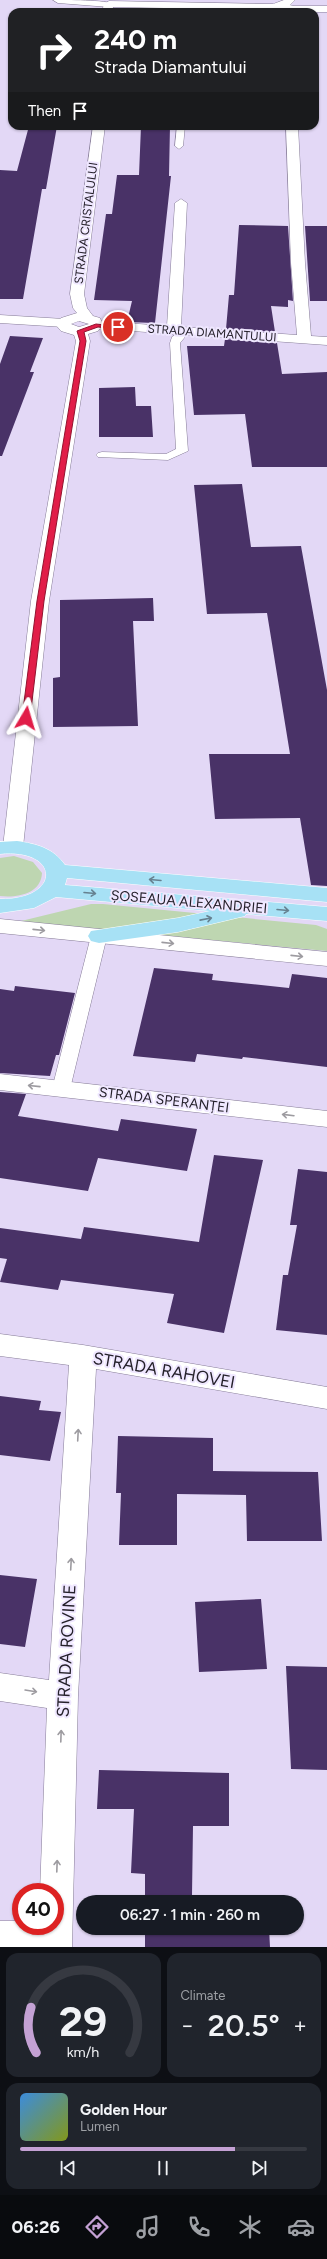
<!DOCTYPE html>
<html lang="en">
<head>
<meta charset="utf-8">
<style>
	:root { --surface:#171b24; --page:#20242c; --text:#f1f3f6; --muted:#9ea1a6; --line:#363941; --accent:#c4a1d4 }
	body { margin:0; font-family:Figtree,sans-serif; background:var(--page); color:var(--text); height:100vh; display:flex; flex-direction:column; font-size:15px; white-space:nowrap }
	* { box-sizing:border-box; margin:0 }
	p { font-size:13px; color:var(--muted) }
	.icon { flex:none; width:22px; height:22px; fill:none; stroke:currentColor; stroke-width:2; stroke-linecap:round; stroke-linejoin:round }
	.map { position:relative; height:1947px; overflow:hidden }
	.drawer { display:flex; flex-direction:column; gap:6px; padding:6px; background:#0d0f14; flex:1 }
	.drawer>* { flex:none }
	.banner { position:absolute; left:8px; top:8px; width:311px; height:122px; border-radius:12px; box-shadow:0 1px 3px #0004; background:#202124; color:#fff; overflow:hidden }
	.speed { position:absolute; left:12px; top:1883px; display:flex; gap:8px; font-size:20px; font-weight:700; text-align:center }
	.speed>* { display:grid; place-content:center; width:52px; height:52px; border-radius:50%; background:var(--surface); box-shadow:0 1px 3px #0004; line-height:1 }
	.speed .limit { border:6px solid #d22; background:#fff; color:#111 }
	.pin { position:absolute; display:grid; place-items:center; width:34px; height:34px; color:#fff; margin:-17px; border:2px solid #fff; border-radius:50%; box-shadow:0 1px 4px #0007 }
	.me { position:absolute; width:44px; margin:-22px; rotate:7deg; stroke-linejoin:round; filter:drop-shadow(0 0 3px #0008) }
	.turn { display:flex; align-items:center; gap:14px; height:84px; padding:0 20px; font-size:18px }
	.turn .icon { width:52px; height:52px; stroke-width:2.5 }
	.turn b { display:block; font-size:28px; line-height:34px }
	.then { display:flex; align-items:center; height:38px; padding:0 20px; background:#0003; gap:8px; font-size:15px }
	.big { font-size:30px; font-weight:600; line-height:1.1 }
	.drawer .card { flex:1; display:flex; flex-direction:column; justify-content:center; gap:6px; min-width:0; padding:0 14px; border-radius:12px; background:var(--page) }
	.drawer .dial { align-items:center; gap:0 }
	.dial svg { height:104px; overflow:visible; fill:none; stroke:var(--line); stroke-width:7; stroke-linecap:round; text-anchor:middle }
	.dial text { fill:var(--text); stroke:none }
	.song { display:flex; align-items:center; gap:12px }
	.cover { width:48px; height:48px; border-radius:6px; background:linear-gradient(135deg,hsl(210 70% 55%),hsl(70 70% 35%)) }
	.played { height:4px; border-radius:2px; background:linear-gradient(90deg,var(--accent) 75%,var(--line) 75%) }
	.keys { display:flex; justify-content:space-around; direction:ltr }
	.heat { display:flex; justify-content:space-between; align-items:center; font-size:22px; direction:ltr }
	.drawer .tiles { flex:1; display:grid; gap:6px; grid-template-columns:1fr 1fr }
	.card:last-child { grid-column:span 2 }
	.trip { position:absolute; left:76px; top:1895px; width:228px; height:40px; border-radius:20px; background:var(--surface); box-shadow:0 1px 3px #0004; font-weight:600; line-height:40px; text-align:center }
	.dock { display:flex; height:64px; justify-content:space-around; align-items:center; background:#090b0e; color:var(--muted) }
	.dock .icon { width:28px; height:28px }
	.dock .active { color:var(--accent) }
	.dock b { font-size:18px; color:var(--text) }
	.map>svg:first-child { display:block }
</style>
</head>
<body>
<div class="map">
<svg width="327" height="1947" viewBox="0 0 327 1947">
	<rect width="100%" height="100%" fill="#e3d8f6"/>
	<path fill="#bed6b1" d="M14,856L33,862L42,873C41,894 17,898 0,896V858Z
		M91,904H103L316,925L327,929V951L17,922Z"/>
	<path fill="#493267" d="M29,126H57L46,189H42L23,299H0V170L17,171Z
		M141,126H170L169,176H171L155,323L127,322L132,301L94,300L106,214H112L117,175H139Z
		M239,225L288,226L293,301L288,300V307L271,306L275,332L226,329L229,295H234Z
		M305,226H327V301H310Z
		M10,336L43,338L30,372H34L2,456H0V364Z
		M225,339L277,343L282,374L327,372V467H252L245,414L194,415L187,346H224Z
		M135,387L136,406H151L153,437H99V388Z
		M242,484L251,547L301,546L327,690V886L311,885L300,818L215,819L209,754H290L267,613L207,614L194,485Z
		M153,598L154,621H133L138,726L53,727V678L60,677V600Z
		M154,968L213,974L212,980L289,988L292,974L327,978V1067L243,1057L242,1059L197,1054L195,1062L133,1056Z
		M15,986L75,993L59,1055H56L50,1076L0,1073V989L14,991Z
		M0,1092L26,1094L18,1116L118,1131L121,1119L197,1129L187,1171L98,1158L88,1191L0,1178Z
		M214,1155L263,1160L224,1333L167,1323L174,1294L61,1280L58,1290L0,1282L7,1259L0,1258V1228L81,1239L84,1227L199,1242Z
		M298,1169L327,1172V1335L276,1330L283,1275H288L297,1225H290Z
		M0,1396L41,1401L39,1410L61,1412L50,1461L0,1455Z
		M118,1436L213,1438V1471L318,1472L322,1541H247L246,1495L177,1494V1545H119L121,1493H116Z
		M0,1575L37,1579L25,1647L0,1644Z
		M261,1599L267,1669L199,1672L195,1602Z
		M286,1666L327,1667V1770L291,1769Z
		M99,1770L229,1773V1826H193L192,1895H267L268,1902H145V1874L131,1873L134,1809H97Z
		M145,1928H269L270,1947H145Z"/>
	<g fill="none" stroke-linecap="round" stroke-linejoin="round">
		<defs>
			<path id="lane" d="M177,126H185L183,146L179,149L175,146Z
				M184,329L189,332L180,343L188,451L168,460L98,457L96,455L98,453L102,452L166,454L176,449L170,343L172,337Z
				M99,931L105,932L107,936L70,1089L67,1093L61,1095L55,1093L52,1089L91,936L93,932Z"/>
			<path id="street" d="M53,0C65,0 107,0 114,4L109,7L58,3Z
				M280,3L294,6H327V12H294L276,8V4Z
				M286,126H298L305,263L311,336L327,337V345L91,328L89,325L91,322L96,321L167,326L175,203L181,199L187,203L181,327L297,335L291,263Z
				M0,315L64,319L71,323L64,327L0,323Z
				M0,919L327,952V966L0,933Z
				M0,1074L327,1111V1127L0,1090Z
				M0,1334L83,1345L327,1387V1409L96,1369L78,1696L72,1947H0V1921H21V1926H55V1892H40L47,1708L0,1701V1673L49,1680L69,1365L0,1356Z"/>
			<path id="secondary" d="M284,0H295L289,6L273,10L113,7L112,12H102L104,4L109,1L273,4Z
				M93,126H105L84,294L87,308L93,316L100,318L103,325L98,331L88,334L90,341L49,601L23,847L20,851L13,853L6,851L3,847L31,601L76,341L74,335L61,331L56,325L61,318L77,313L73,308L70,294ZM79,321L89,324L79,327L71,324Z"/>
			<path id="primary" d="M17,841C37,844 53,848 65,865L327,888V902L67,878L65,885L327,907V921L246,914L245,916L178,932L99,943L91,941L88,936L91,931L178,918L210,911L56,897L34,908L0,913V899C62,900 61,848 0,854V842Z"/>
		</defs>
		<use href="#lane" stroke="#867c97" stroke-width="1"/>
		<use href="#street" stroke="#867c97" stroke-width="1"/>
		<use href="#secondary" stroke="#867c97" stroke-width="1"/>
		<use href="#primary" stroke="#fff" stroke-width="1"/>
		<use href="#lane" fill="#fff" fill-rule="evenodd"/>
		<use href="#street" fill="#fff" fill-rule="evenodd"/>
		<use href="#secondary" fill="#fff" fill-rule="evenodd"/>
		<use href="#primary" fill="#a7e1f5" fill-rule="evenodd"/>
	</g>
	<defs><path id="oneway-shaft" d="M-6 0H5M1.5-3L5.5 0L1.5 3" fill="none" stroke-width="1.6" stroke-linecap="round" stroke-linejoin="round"/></defs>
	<g stroke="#668190">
		<use href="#oneway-shaft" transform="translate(155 880) rotate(-175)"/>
		<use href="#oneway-shaft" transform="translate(90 893) rotate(5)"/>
		<use href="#oneway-shaft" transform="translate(283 910) rotate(5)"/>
		<use href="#oneway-shaft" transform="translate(206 919) rotate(-11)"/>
	</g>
	<g stroke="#9d9ba0">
		<use href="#oneway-shaft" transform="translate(39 930) rotate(6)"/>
		<use href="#oneway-shaft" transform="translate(168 943) rotate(6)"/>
		<use href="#oneway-shaft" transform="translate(297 956) rotate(6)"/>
		<use href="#oneway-shaft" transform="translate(34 1086) rotate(-174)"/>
		<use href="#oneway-shaft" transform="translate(288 1115) rotate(-173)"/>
		<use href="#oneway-shaft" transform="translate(78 1435) rotate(-87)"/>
		<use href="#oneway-shaft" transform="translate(71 1564) rotate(-87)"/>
		<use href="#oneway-shaft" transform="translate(31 1691) rotate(9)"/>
		<use href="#oneway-shaft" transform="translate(61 1736) rotate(-88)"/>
		<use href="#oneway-shaft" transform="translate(57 1866) rotate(-88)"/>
	</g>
	<path fill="#e11d48" stroke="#92132f" d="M96,324L121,327L118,329L98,327L84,332L86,341L44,601L30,718L26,720L22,718L37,601L80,341L77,331Z"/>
	<g text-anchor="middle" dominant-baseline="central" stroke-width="4" stroke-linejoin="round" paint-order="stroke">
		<g font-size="12" fill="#25212b" stroke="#efe7ff">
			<text transform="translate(86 223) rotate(-83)">STRADA CRISTALULUI</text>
			<text transform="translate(212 333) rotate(4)">STRADA DIAMANTULUI</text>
		</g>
		<g font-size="14" fill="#25212b" stroke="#efe7ff">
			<text transform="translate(189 902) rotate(5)">ȘOSEAUA ALEXANDRIEI</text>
			<text transform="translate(164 1100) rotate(7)">STRADA SPERANȚEI</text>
		</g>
		<g font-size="17" fill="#25212b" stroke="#efe7ff">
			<text transform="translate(164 1370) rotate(10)">STRADA RAHOVEI</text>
			<text transform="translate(66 1651) rotate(-87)">STRADA ROVINE</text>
		</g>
	</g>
</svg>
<div class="speed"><div class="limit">40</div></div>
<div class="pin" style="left:118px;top:327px;background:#d93025"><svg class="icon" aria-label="arrive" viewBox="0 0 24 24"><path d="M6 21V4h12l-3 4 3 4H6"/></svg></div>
<svg class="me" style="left:26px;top:718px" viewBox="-20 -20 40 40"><path d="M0-17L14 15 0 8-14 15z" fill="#e11d48" stroke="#fff" stroke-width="4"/></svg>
<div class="trip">06:27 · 1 min · 260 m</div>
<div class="banner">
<div class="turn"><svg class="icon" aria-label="right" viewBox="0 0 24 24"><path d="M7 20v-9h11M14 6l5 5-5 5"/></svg><div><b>240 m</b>Strada Diamantului</div></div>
<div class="then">Then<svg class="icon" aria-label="arrive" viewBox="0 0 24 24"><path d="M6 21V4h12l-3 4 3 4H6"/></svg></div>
</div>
</div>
<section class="drawer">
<div class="tiles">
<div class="card dial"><svg viewBox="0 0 100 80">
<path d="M14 69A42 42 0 1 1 86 69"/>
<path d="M14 69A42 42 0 0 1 10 34" stroke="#c4a1d4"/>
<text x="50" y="56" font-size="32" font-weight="700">29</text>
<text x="50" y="72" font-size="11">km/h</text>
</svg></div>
<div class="card"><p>Climate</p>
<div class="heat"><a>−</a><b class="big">20.5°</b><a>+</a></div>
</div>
<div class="card">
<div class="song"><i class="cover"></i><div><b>Golden Hour</b><p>Lumen</p></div></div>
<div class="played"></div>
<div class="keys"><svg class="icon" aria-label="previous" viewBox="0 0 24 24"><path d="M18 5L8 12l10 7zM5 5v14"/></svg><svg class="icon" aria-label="pause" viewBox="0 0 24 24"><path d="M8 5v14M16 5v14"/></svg><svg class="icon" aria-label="next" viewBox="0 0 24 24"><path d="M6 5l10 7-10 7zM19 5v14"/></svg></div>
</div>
</div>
</section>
<nav class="dock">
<b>06:26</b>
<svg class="icon active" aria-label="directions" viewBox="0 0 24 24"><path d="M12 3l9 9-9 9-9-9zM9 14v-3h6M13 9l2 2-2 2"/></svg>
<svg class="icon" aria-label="music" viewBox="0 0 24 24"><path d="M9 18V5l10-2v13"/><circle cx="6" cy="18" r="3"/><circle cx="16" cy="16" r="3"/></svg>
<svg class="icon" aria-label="phone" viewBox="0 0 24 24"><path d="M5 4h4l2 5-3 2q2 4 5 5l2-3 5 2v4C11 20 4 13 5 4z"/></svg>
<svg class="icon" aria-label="climate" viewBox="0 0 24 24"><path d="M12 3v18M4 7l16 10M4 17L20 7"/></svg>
<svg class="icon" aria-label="car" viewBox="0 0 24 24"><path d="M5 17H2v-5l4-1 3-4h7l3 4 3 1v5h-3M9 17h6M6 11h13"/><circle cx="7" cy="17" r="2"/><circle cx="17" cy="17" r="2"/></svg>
</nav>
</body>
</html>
